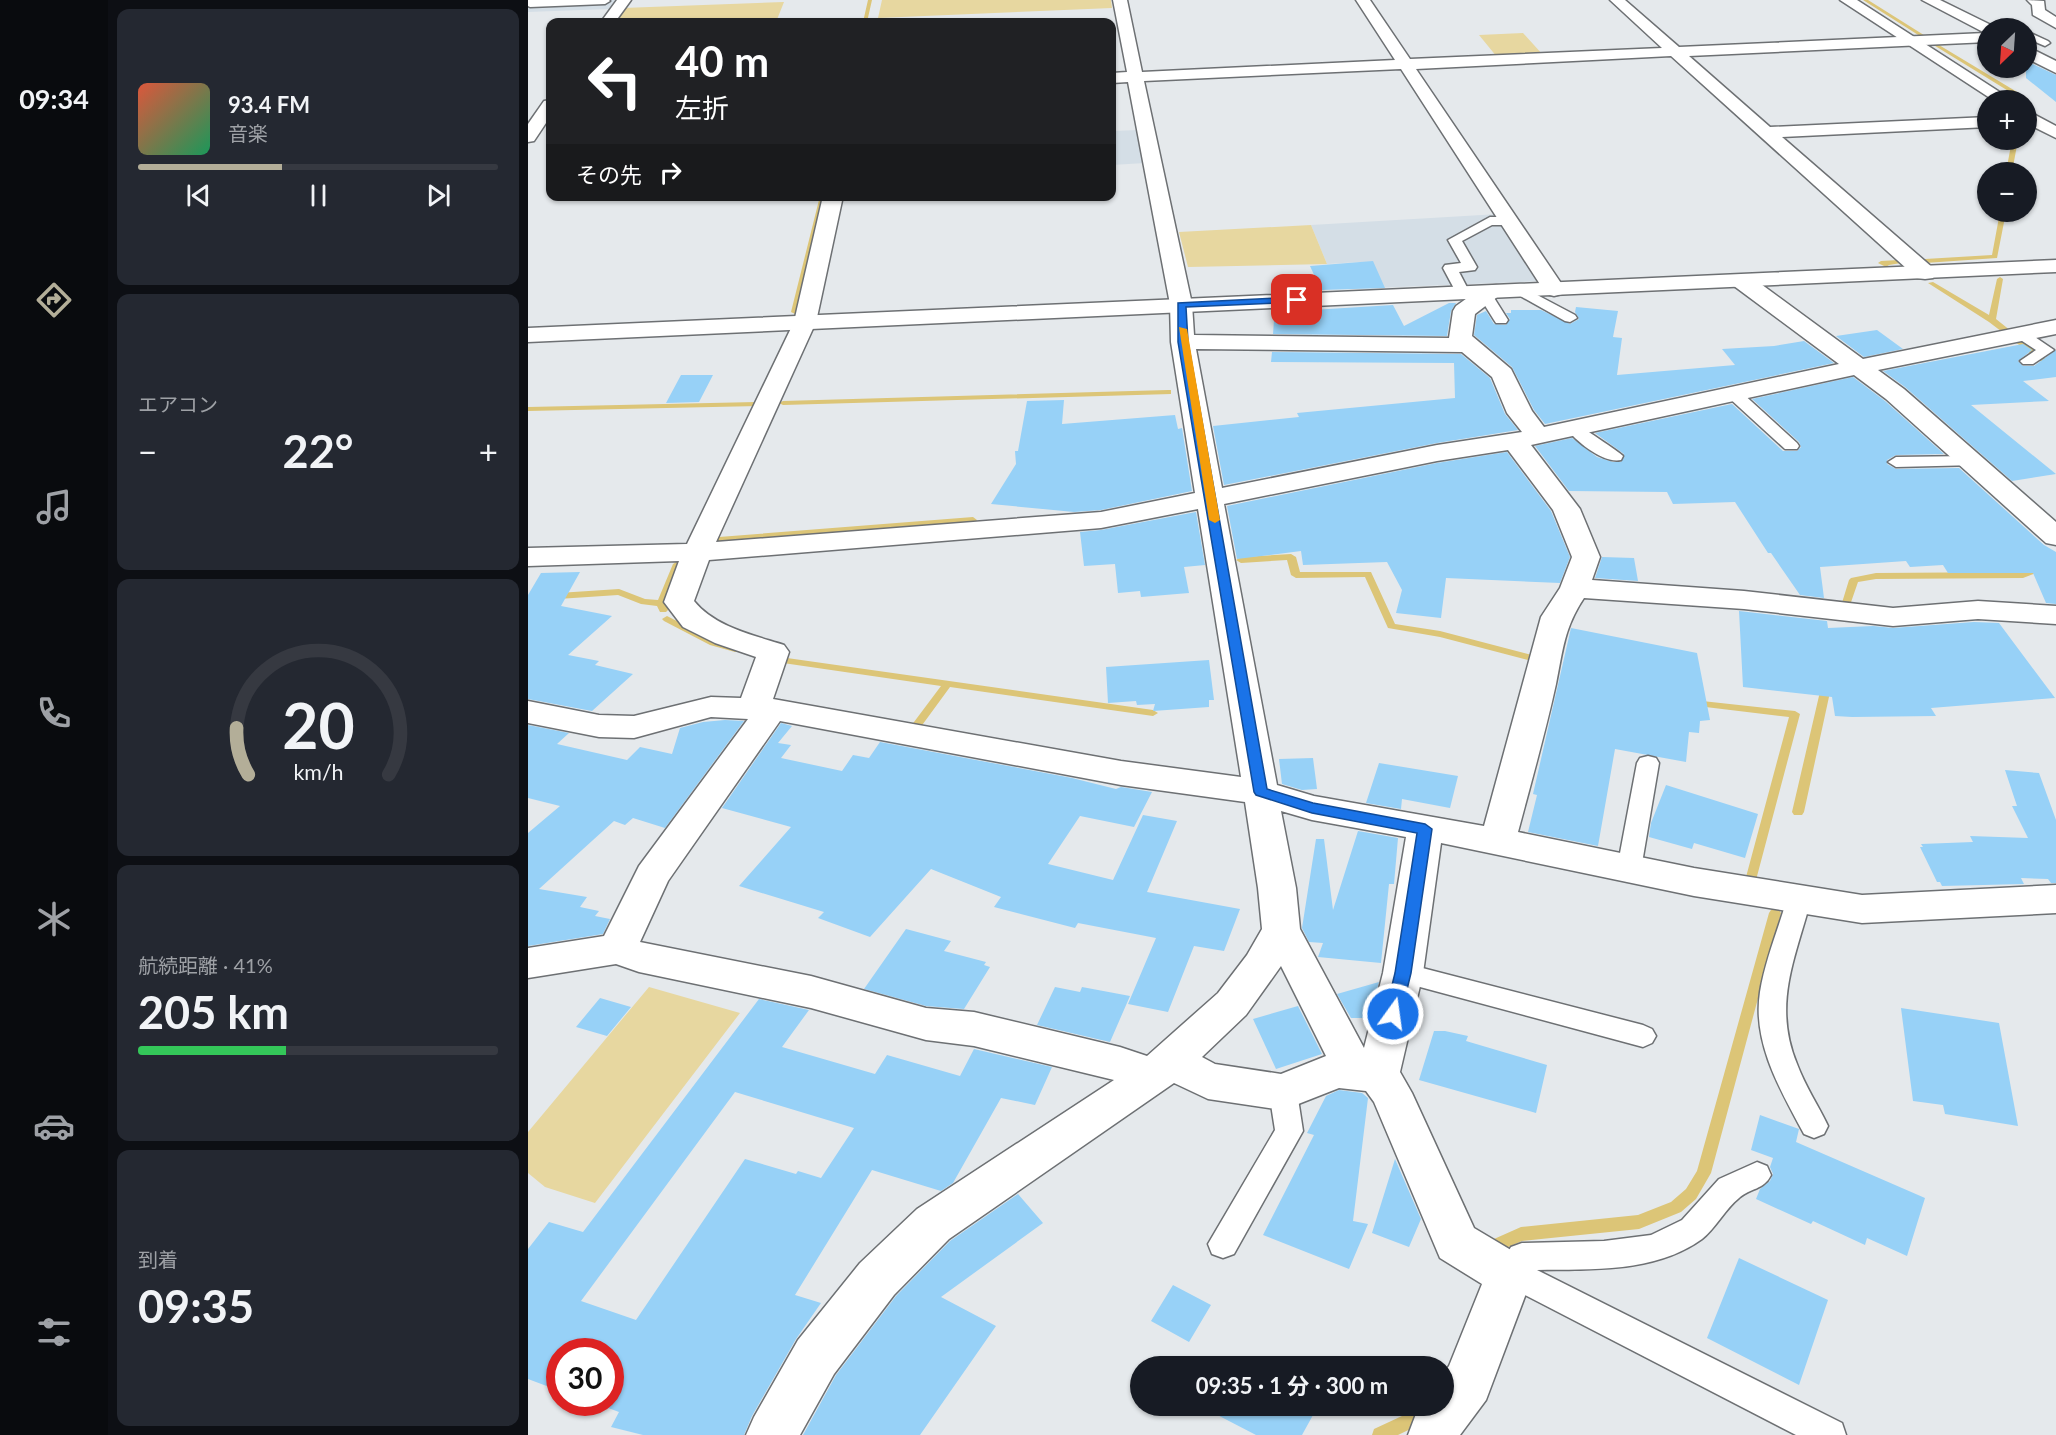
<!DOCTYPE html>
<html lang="ja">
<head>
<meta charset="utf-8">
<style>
	:root { --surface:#171b24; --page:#242831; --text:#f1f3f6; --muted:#9ea1a6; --line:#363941; --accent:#b3ae98 }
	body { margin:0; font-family:Lato,"Noto Sans JP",sans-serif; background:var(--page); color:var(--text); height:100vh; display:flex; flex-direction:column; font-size:22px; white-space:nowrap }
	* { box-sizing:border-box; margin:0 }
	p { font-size:20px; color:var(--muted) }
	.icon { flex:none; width:33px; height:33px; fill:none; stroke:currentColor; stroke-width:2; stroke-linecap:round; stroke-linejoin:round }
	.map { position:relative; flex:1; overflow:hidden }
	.sheet { display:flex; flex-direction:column; gap:9px; padding:9px; background:#0d0f14; width:420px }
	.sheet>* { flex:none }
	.guide { position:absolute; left:18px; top:18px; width:570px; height:183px; border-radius:12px; box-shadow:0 2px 4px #0004; background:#202124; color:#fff; overflow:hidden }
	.needle { width:39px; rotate:205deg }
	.tools { position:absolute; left:1449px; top:18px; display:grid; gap:12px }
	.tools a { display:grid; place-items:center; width:60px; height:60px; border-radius:50%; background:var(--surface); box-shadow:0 2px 4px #0004; font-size:30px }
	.speed { position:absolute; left:18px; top:1338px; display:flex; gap:12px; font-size:30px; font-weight:700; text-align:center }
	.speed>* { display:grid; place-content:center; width:78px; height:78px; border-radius:50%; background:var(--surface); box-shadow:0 2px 4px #0004; line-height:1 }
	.speed .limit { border:9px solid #d22; background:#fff; color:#111 }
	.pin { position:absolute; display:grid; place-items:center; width:51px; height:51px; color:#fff; margin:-26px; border-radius:12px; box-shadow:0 3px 9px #0006 }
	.me { position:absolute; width:66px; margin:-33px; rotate:14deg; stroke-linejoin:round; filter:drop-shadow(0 0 4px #0008) }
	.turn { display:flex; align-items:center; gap:21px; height:126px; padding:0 30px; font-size:27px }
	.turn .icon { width:78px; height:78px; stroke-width:2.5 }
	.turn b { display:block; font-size:42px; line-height:51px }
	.then { display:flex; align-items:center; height:57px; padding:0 30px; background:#0003; gap:12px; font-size:22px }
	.big { font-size:45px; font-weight:700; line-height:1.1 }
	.sheet .widget { flex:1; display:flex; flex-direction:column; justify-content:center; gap:9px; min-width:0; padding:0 21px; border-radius:12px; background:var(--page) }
	.sheet .dial { align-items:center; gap:0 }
	.dial svg { height:156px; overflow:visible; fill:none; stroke:var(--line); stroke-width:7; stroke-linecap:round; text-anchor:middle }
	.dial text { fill:var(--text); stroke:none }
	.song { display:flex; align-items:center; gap:18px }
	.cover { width:72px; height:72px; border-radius:9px; background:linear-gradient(135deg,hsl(10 70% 55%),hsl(150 70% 35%)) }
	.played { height:6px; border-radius:3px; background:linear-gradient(90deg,var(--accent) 40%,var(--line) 40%) }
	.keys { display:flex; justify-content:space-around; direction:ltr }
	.heat { display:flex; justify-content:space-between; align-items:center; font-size:33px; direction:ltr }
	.charge { height:9px; border-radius:4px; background:linear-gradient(90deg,#34c759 41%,var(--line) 0) }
	.trip { position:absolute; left:602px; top:1356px; width:324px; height:60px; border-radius:30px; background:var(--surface); box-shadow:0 2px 4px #0004; font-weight:700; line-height:60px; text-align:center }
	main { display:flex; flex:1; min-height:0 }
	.tabs { display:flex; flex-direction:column; width:108px; justify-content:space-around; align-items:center; background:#090b0e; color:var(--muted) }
	.tabs .icon { width:42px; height:42px }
	.tabs .on { color:var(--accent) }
	.tabs b { font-size:27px; color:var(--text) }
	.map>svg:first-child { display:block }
</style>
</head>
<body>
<main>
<nav class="tabs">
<b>09:34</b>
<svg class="icon on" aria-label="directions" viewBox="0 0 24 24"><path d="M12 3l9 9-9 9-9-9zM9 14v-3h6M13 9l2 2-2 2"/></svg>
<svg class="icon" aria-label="music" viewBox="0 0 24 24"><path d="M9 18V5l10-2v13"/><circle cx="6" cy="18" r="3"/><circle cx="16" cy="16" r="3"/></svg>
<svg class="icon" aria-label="phone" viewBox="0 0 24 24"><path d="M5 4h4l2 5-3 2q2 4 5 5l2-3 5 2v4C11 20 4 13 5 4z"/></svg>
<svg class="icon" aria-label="climate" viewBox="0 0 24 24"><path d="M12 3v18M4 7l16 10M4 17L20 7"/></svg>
<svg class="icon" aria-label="car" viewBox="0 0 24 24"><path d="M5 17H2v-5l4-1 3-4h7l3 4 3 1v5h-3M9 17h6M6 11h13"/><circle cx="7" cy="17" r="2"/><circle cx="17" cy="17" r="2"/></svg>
<svg class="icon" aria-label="filters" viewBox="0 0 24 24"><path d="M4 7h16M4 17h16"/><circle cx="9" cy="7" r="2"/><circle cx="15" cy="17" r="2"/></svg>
</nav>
<section class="sheet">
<div class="widget">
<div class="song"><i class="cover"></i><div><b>93.4 FM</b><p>音楽</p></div></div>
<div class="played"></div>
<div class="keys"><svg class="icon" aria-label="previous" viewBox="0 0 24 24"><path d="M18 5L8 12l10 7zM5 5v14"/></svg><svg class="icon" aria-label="pause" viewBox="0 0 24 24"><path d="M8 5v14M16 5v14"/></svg><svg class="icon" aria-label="next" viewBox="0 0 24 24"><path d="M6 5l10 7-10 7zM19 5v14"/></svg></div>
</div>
<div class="widget"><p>エアコン</p>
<div class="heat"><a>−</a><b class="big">22°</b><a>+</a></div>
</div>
<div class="widget dial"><svg viewBox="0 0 100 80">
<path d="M14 69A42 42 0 1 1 86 69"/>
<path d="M14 69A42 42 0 0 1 8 45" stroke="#b3ae98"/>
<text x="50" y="56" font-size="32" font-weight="700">20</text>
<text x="50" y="72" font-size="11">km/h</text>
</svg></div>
<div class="widget"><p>航続距離 · 41%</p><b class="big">205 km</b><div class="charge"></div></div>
<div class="widget"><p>到着</p><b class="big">09:35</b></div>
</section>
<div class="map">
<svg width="1528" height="1435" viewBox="0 0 1528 1435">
	<rect width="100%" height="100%" fill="#e5e9ec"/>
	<path fill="#d4dee6" d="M0,0H87L81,9L0,12Z
		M611,130L617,163L584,165V131Z
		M971,214L1014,281L843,288L831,262L799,264L783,225Z"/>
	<path fill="#e7d7a0" d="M354,0H583L584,8L350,18Z
		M256,2L248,22H86L95,8Z
		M995,33L1015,55L969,57L951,35Z
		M783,225L799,264L660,267L651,232Z
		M121,987L212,1013L67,1203L17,1187L0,1173V1132Z"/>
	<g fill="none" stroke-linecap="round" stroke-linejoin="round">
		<path fill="#dcc577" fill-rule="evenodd" d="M340,0H344L339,22H335Z
			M1335,0H1340L1399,37L1395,38Z
			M1406,42L1499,98L1500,99L1495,100L1404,44Z
			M1484,140H1490L1484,172H1478Z
			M292,196H298L271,312L267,314L263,312Z
			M1472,212H1478L1469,258L1397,263L1394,261L1397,259L1464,255Z
			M1371,260L1373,261V263L1361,265L1358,267L1350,263L1353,261Z
			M1472,277L1475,279L1468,319L1528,367V373L1461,322L1400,283L1405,282L1461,315L1469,279Z
			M640,390H643V394L255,405L251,403L255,401Z
			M228,402H231V406L0,411V407Z
			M445,517L449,520L448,522L191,543L186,540L191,537Z
			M763,554L768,557L772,572H843L867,624L912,631L1008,656L1009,658L1004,661L912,637L860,628L837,577L768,578L763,575L759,560L713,563L708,560L713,557Z
			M1528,559V565L1495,578L1348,579L1330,582L1321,608L1318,609L1313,606L1321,580L1323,578L1348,573L1494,572Z
			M150,561L155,564L138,603L140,610L138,612H132L129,606L113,604L90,595L0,601V595L91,589L117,599L130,600L145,564Z
			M139,616L188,641L211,647L212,649L207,652L182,645L136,621L134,619Z
			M259,658L625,710L630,713L625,716L422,687L392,728L388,729L383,726L413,686L255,663L254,661L255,659Z
			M1299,680L1304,683L1276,812L1274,815H1266L1264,812L1294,683Z
			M1165,700L1267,711L1272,714L1228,880H1220L1218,877L1261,717L1161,705L1160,703Z
			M1247,908L1251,910L1253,913L1183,1173L1168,1199L1153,1212L1111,1229L994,1241L971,1251L966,1249L964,1244L966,1239L993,1227L1110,1215L1143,1202L1158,1189L1169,1171L1241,913L1243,910Z
			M889,1409L895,1411L897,1417L895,1423L870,1435H844L846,1429Z"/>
	</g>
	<path fill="#97d1f7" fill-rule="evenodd" d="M1498,61L1528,75V102L1498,78Z
		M845,261L857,288L793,290L782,266Z
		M921,303H928L923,311L919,336L745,334L746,320L769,317L768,311L865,305L876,326Z
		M1048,307L1090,311L1085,337L1094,338L1089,375L1207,365L1194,349L1246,346L1276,341L1306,363L1017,424L1006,410L984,367L946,335L949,315L958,311L966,324L978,325L982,319L978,313H983V310H1013L1042,324L1051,319L1047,312Z
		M1349,330L1375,349L1336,357L1308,336Z
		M1495,344L1504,350L1490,361L1495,366H1506L1528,350V377L1495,381L1521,401L1443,405L1528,474L1484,481L1377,387L1355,371Z
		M744,352L933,354L962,378L977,414L990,430L909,443L696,485L685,426L771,417L769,413L927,398L926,363L743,362Z
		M153,375H185L171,402L138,403Z
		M1325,377L1357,401L1416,454L1368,455L1359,460V464L1368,469L1431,468L1516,545L1528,552V604L1518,603L1505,573H1420L1415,565L1382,567L1378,561L1292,567L1296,598L1272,595L1243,553H1240L1207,502L1145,504L1139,492L1041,491L1007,446L1044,438L1069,457L1085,462H1093L1096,454L1067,433L1204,404L1255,451H1269L1273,447L1271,442L1224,399Z
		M536,400L534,424L647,415L650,429L654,428L664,491L573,510L546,512L463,504L488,464L487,451H490L499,401Z
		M979,452L1023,511L1042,557L1032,583L918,578L913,618L868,613L874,590L859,562L775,565L773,551L709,559L699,506L909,463Z
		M668,512L677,565L656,567L661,593L613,597L612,591L590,593L587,564L556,566L552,532L573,530Z
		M1074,557L1106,558L1110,581L1067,578Z
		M52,572L33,606L84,616L40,655L71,661L67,665L105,674L64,711L0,699V595L13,573Z
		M1211,611L1299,621L1300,628L1345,626L1365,628L1446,622L1471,623L1527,698L1403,708L1408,716L1324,717L1307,716L1304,697L1215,687Z
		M1043,628L1169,653L1182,720L1172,721L1171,733L1161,732L1158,762L1087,749L1070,846L1000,832L1009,795L1005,794Z
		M681,660L686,700H681V707L625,711L627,704L609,705L608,701L580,703L578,667Z
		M197,720L216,721L137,828L105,818L97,825L86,821L11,889L59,897L52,907L71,911L67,916L82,919L75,934L0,946V833L32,806L0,798V725L41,733L29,744L99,760L112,747L144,754L152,728L175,722Z
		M253,723L264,726L250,743L263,745L253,758L314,771L325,755L341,758L352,742L544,778L588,789L593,787L624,792L606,827L552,816L520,864L585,880L615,815L649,821L619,892L712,909L696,951L666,946L640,1012L600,1004L628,938L550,923L547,928L466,907L473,897L403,869L342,937L290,918L296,912L211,886L263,827L194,808Z
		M785,758L789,789L774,790L754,784L751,759Z
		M851,763L930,776L922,808L874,799L873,809L838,803Z
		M1477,770L1511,773L1528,820V883H1523L1520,879L1493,878L1496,884L1414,886L1412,882H1409L1392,847H1395L1393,844L1445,842L1442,836L1500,838L1484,806H1489Z
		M1138,785L1230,814L1217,858L1166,843L1164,849L1121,837L1123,823Z
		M830,831L870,838L866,884H861L853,963L790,957L795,943L781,942L774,928L788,839H796L805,910Z
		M378,929L423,941L416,951L458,962L456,965L462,967L436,1009L398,1006L336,989Z
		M851,982L841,1018H823L809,994Z
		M527,987L552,992L554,987L602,996L582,1042L509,1025Z
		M72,998L103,1007L79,1036L48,1027Z
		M231,999L281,1010L254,1047L347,1074L359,1055L432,1076L446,1049L524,1067L507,1105L473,1098L425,1183L413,1191L344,1170L267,1295L293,1303L268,1339L224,1416L216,1435H115L83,1427L91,1412L64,1402H82V1352H32V1391L0,1379V1249L21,1222L55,1232ZM207,1092L326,1128L293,1178L270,1171L268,1174L217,1159L108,1320L53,1301Z
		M770,1006L794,1054L748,1069L725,1019Z
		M1373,1008L1471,1023L1490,1126L1417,1114L1415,1105L1385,1101Z
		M906,1031H917L940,1036L938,1041L1019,1065L1008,1113L891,1080Z
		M811,1090L834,1093L840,1098L825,1221L840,1224L821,1269L735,1235L786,1135L779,1133L798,1096Z
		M1232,1115L1271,1129L1268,1142L1397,1198L1379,1256L1339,1238L1337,1245L1285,1221L1283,1224L1228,1199L1232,1189L1242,1181L1245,1174L1242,1167L1245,1158L1223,1150Z
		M867,1159L893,1219L881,1247L844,1233Z
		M490,1194L515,1223L413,1297L468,1326L392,1435H275L308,1375L368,1296L422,1241Z
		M1211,1258L1300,1300L1271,1385L1179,1338Z
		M645,1285L683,1305L661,1342L623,1321Z
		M672,1406H790L774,1435H728Z"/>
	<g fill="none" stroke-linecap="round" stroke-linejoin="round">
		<defs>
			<path id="service" d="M0,0H81L82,1L77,4L2,7L0,6Z
				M1498,31L1520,41L1522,43L1517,46L1498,38Z
				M962,217H981L987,221L981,225H964L934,241L949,267L947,270L931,272L942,293L940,296H930L915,268L917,265L933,263L920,240Z
				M992,286L1047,315L1049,318L1042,322L1037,321L987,293L985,290Z
				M958,292L963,293L980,320L978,323H968L966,320L951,296Z
				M1493,330L1498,331L1526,350L1505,364H1495L1492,361L1508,350L1488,337L1486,334L1488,331Z
				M1206,389L1212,391L1269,443L1271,446L1269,449H1257L1200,397L1198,394Z
				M1046,423C1049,424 1093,453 1095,456L1093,460C1075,464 1048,441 1038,428Z
				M1443,456L1451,461L1449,465L1368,467L1360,462L1368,457Z
				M1120,756L1128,758L1131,763L1113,869L1109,875L1101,877L1093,875L1089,869L1109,763L1112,758Z
				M1271,890L1279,893L1283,899C1268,957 1244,1004 1269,1064C1277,1086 1290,1105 1300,1126L1296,1134L1286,1138L1276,1134C1253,1091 1224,1043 1232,992C1237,960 1250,930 1259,899L1263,893Z
				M875,963L1115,1025L1124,1029L1128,1036L1124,1043L1115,1047L866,980L862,973L866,966Z
				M755,1081L765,1084L769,1092L775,1131L706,1254L695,1258L684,1254L680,1244L747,1130L741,1092L745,1084Z
				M1229,1162L1239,1166L1243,1175C1236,1190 1222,1188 1211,1198C1197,1209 1188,1228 1174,1239C1127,1273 1064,1269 1009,1270L1314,1423L1318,1435H1268L997,1295L970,1285L966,1275L983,1247L994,1243L1076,1241L1123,1235L1154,1220L1191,1179Z"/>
			<path id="minor" d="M89,0H103L87,22H73Z
				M585,0H599L614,72L867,60L828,0H842L882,59L1134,48L1082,0H1097L1151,47L1457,33L1394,0H1412L1465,26L1467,28H1460V42L1161,56L1242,127L1460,117V127L1254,137L1405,268L1408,273L1405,278L1397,279L1389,278L1143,56L888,69L1037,289L1034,294L1026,296L1018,294L1015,289L873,69L616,81L664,304L666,335L921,338L925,311L928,306C942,297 957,282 974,286L977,291L947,314L944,336L983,369L1004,411L1016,427L1311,364L1206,286L1203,281L1206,276L1214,275L1222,276L1335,359L1528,320V334L1350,370L1376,389L1528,522V545L1518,543L1358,399L1326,375L1003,445L1052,509L1072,557L1064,580L1216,591L1365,608L1450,601L1528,606V624L1450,619L1365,626L1216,609L1056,598C1036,628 1035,650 1028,684C1017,734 1003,783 990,832L1166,868L1334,895L1528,885V913L1334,923L1166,896L913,843L895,973L872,1072L884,1093L946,1228L998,1259L1005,1275L958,1400L932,1435H880L891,1406H915V1373L921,1366L954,1284L912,1258L846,1102L838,1091L811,1088L755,1110L680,1099L646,1083L421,1239L366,1295L306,1374L272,1435H218L226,1417L270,1340L332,1263L389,1209L586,1080L446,1046L398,1040L283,1008L111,972L88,964L0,978V948L76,936L111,866L220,719L183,717L106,738L71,737L0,723V701L71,715L106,716L183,697L213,698L228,657L187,643L155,627L136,602L151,561L0,566V548L159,544L266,322L295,196H315L288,322L188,542L573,512L667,493L643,342L642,304L600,82L584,83V73L599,72ZM668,349L934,352L964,377L979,413L994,432L909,445L694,488ZM980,450L1025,510L1044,557L1032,588L1013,617L956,826L786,796L749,785L696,504L909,461ZM670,509L713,777L593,761L245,699L261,652L256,645C225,635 187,627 166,601L181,560L573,528ZM252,721L593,785L717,802L730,888L734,929L719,955L690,993L619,1056L592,1047L446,1012L398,1008L283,976L112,942L140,881ZM753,811L784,820L878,837L855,973L836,1048L772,929L768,888ZM753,966L798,1056L753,1074L687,1064L674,1057L718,1015Z
				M1499,0L1516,1L1517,10L1528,17V28L1505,15L1504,5Z
				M1498,46L1528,61V73L1498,58Z
				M22,100V117L6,141L0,142V124L16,101Z"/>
			<path id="tertiary" d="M1312,0H1329L1484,100H1465Z
				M1498,110L1528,126V138L1498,123Z
				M1528,260V272L0,342V328Z"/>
		</defs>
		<use href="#service" stroke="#6d7073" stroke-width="3"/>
		<use href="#minor" stroke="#6d7073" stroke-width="3"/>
		<use href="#tertiary" stroke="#6d7073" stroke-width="3"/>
		<use href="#service" fill="#fff" fill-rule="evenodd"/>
		<use href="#minor" fill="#fff" fill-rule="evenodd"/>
		<use href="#tertiary" fill="#fff" fill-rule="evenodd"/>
	</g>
	<path fill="#1a73e8" stroke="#114b97" stroke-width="1.5" d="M769,297L774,300L772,302L658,307L660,342L739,789L785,803L897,824L904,829L883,973L873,1014L871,1018L865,1020L859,1018L857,1014L867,973L889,833L784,813L728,795L726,792L650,342V303Z"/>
	<path fill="#f59e0b" d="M651,327L659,329L692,520L687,523L681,520Z"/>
</svg>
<div class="tools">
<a><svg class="needle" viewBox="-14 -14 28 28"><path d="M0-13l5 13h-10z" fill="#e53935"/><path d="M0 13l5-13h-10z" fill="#9ea1a6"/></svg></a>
<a>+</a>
<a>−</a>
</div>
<div class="speed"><div class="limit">30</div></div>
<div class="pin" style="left:769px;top:300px;background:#d93025"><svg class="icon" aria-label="arrive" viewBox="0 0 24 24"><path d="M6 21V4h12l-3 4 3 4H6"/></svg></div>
<svg class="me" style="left:865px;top:1014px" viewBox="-20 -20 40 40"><circle r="17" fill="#1a73e8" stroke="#fff" stroke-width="3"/><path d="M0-11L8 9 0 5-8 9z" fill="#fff"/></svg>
<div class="trip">09:35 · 1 分 · 300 m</div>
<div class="guide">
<div class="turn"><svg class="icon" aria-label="left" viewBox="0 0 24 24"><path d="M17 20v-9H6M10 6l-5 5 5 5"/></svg><div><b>40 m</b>左折</div></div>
<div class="then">その先<svg class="icon" aria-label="right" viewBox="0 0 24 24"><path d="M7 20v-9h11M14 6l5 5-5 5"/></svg></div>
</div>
</div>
</main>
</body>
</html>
